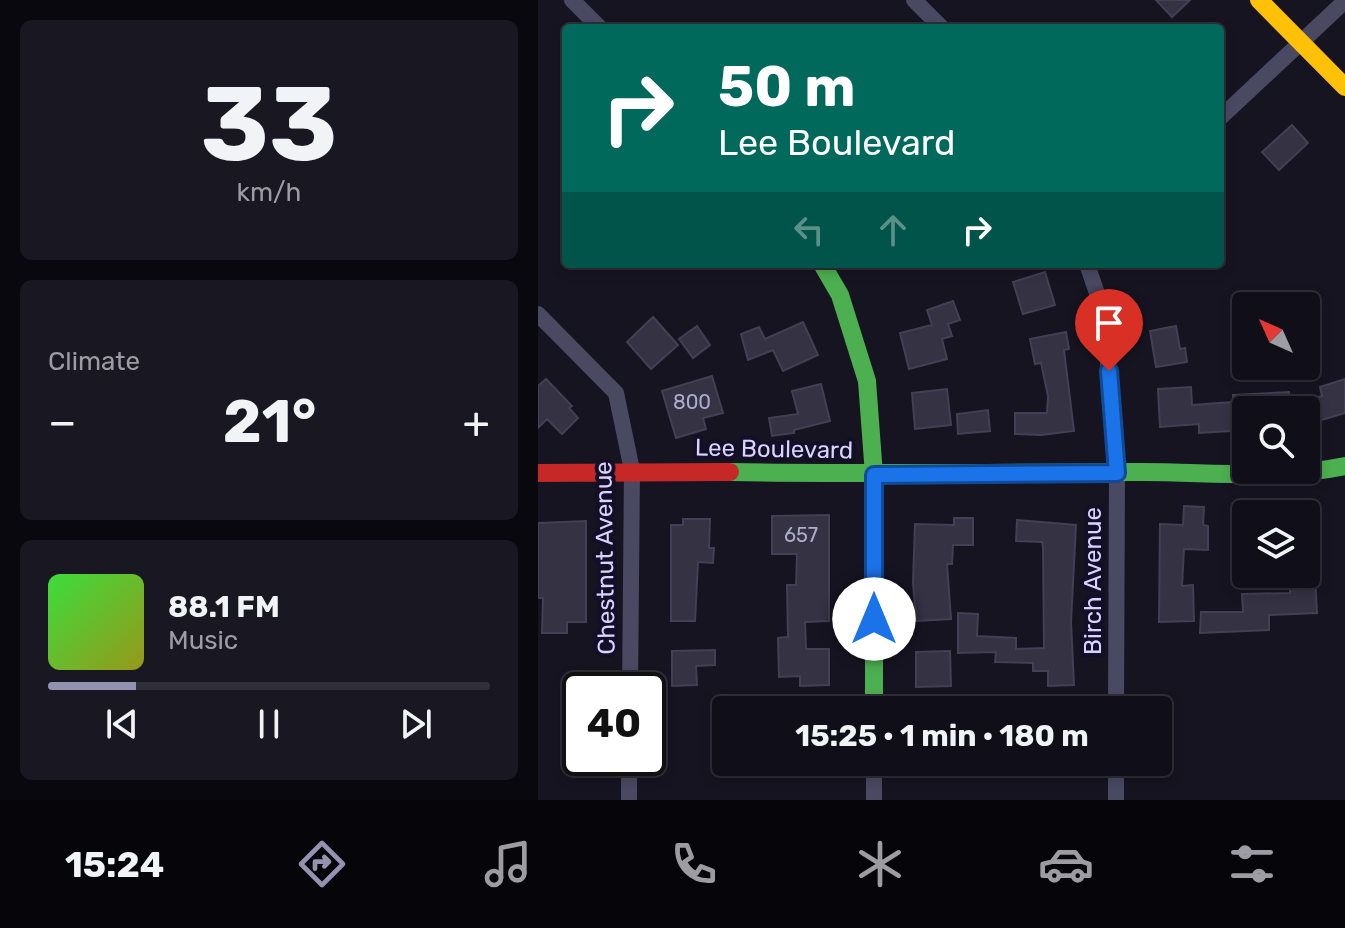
<!DOCTYPE html>
<html lang="en">
<head>
<meta charset="utf-8">
<style>
	:root { --surface:#100f19; --page:#191822; --text:#f1f3f6; --muted:#9c9ca2; --line:#302f38; --accent:#9591b1 }
	body { margin:0; font-family:Rubik,sans-serif; background:var(--page); color:var(--text); height:100vh; display:flex; flex-direction:column; font-size:30px; white-space:nowrap }
	* { box-sizing:border-box; margin:0 }
	p { font-size:26px; color:var(--muted) }
	.icon { flex:none; width:44px; height:44px; fill:none; stroke:currentColor; stroke-width:2; stroke-linecap:round; stroke-linejoin:round }
	.map { position:relative; flex:1; overflow:hidden }
	.drawer { display:flex; flex-direction:column; gap:20px; padding:20px; background:#09080e; width:538px }
	.drawer>* { flex:none }
	.guide { position:absolute; left:24px; top:24px; width:662px; height:244px; border-radius:8px; box-shadow:0 4px 12px #0003,0 0 0 2px var(--line); background:#00695c; color:#fff; overflow:hidden }
	.needle { width:52px; rotate:315deg }
	.controls { position:absolute; left:694px; top:292px; display:grid; gap:16px }
	.controls a { display:grid; place-items:center; width:88px; height:88px; border-radius:8px; background:var(--surface); box-shadow:0 4px 12px #0003,0 0 0 2px var(--line); font-size:40px }
	.speed { position:absolute; left:24px; top:672px; display:flex; gap:16px; font-size:40px; font-weight:700; text-align:center }
	.speed>* { display:grid; place-content:center; width:104px; height:104px; border-radius:50%; background:var(--surface); box-shadow:0 4px 12px #0003,0 0 0 2px var(--line); line-height:1 }
	.speed .limit { border:4px solid #111; border-radius:12px; background:#fff; color:#111 }
	.pin { position:absolute; display:grid; place-items:center; width:68px; height:68px; color:#fff; margin:-82px -34px; border-radius:50% 50% 50% 0; rotate:-45deg; box-shadow:0 0 8px #0007 }
	.pin .icon { rotate:45deg }
	.me { position:absolute; width:88px; margin:-44px; rotate:0deg; stroke-linejoin:round; filter:drop-shadow(0 0 6px #0008) }
	.turn { display:flex; align-items:center; gap:28px; height:168px; padding:0 24px; font-size:36px }
	.turn .icon { width:104px; height:104px; stroke-width:2.5 }
	.turn b { display:block; font-size:56px; line-height:68px }
	.lanes { display:flex; align-items:center; height:76px; padding:0 24px; background:#0003; justify-content:center; gap:40px; direction:ltr }
	.lanes .off { opacity:.35 }
	.big { font-size:60px; font-weight:700; line-height:1.1 }
	.drawer .card { flex:1; display:flex; flex-direction:column; justify-content:center; gap:12px; min-width:0; padding:0 28px; border-radius:12px; background:var(--page) }
	.drawer .dial { align-items:center; gap:0 }
	.dial b { font-size:104px; line-height:1 }
	.song { display:flex; align-items:center; gap:24px }
	.cover { width:96px; height:96px; border-radius:12px; background:linear-gradient(135deg,hsl(120 70% 55%),hsl(60 70% 35%)) }
	.played { height:8px; border-radius:4px; background:linear-gradient(90deg,var(--accent) 20%,var(--line) 20%) }
	.keys { display:flex; justify-content:space-around; direction:ltr }
	.heat { display:flex; justify-content:space-between; align-items:center; font-size:44px; direction:ltr }
	.trip { position:absolute; left:174px; top:696px; width:460px; height:80px; border-radius:8px; background:var(--surface); box-shadow:0 4px 12px #0003,0 0 0 2px var(--line); font-weight:700; line-height:80px; text-align:center }
	.tab-bar { display:flex; height:128px; justify-content:space-around; align-items:center; background:#06060a; color:var(--muted) }
	.tab-bar .icon { width:56px; height:56px }
	.tab-bar .selected { color:var(--accent) }
	.tab-bar b { font-size:36px; color:var(--text) }
	main { display:flex; flex:1; min-height:0 }
	.map>svg:first-child { display:block }
</style>
</head>
<body>
<main>
<section class="drawer">
<div class="card dial"><b>33</b><p>km/h</p></div>
<div class="card"><p>Climate</p>
<div class="heat"><a>−</a><b class="big">21°</b><a>+</a></div>
</div>
<div class="card">
<div class="song"><i class="cover"></i><div><b>88.1 FM</b><p>Music</p></div></div>
<div class="played"></div>
<div class="keys"><svg class="icon" aria-label="previous" viewBox="0 0 24 24"><path d="M18 5L8 12l10 7zM5 5v14"/></svg><svg class="icon" aria-label="pause" viewBox="0 0 24 24"><path d="M8 5v14M16 5v14"/></svg><svg class="icon" aria-label="next" viewBox="0 0 24 24"><path d="M6 5l10 7-10 7zM19 5v14"/></svg></div>
</div>
</section>
<div class="map">
<svg width="807" height="800" viewBox="0 0 807 800">
	<rect width="100%" height="100%" fill="#161421"/>
	<path fill="#343243" stroke="#433f54" stroke-width="2" d="M618,0H652L634,17Z
		M754,125L770,143L741,170L724,152Z
		M507,272L517,305L485,314L475,282Z
		M415,301L422,320L410,324L414,336L404,339L409,359L371,369L362,333L394,325L389,310Z
		M115,317L140,345L113,369L89,342Z
		M265,322L280,355L245,371L235,350L210,360L203,334L221,327L227,339Z
		M159,326L172,345L155,358L141,339Z
		M638,326L642,349L647,348L649,362L618,367L612,331Z
		M528,332L531,349L526,350L536,431L503,435L477,434V413H509L510,396L503,363L497,364L492,339Z
		M174,376L185,413L165,418L168,429L138,438L124,391Z
		M8,379L34,406L31,408L40,418L24,434L9,419L0,428V386Z
		M807,379V413L777,422L770,400L784,396L782,387Z
		M283,384L292,421L256,430V433L234,436L231,418L260,414L254,391Z
		M653,387L654,405L695,402V395L751,392L752,410H708V430L661,433V424L622,427L620,389Z
		M409,389L413,425L377,429L374,393Z
		M450,410L452,431L420,434L419,414Z
		M646,506L666,507L665,525L670,526V550L646,549L644,586L655,585L656,621L621,622L622,524L645,525Z
		M291,515V621L267,622L268,649H291V685L262,686V676L241,677L240,638L250,637L249,585H258L259,554H234V516Z
		M416,518H435V545H415L414,564H409L413,619L378,621L375,582L377,524L416,525Z
		M145,519H172L171,548H176L175,563L160,562L157,621H133V525H145Z
		M479,520L538,525L533,622L536,685L510,686V671H495V663L457,662L458,652L420,653V613L440,614L439,636L478,638V649L506,648L505,547L504,542L478,541Z
		M48,521V622H29V633H4L5,598H0V523Z
		M777,577L779,613L731,615V630L662,633L663,612H705L704,594L752,593V578Z
		M177,650V665L158,666L159,685L134,686V651Z
		M412,651L413,686L378,687V652Z"/>
	<g fill="none" stroke-linecap="round" stroke-linejoin="round">
		<path stroke="#4a4962" stroke-width="16" d="M34,0L62,28
			M376,0L404,28
			M682,118L807,1
			M549,264L566,314L579,473L578,710
			M0,314L78,393L94,470L92,690
			M336,762V800
			M91,800V758
			M578,800V762"/>
		<path stroke="#4caf50" stroke-width="18" d="M284,264L302,295L329,381L336,475V710
			M192,472C326,474 460,473 594,472C666,471 736,481 807,466"/>
		<path stroke="#ffc107" stroke-width="18" d="M721,0L807,87"/>
		<path stroke="#c62828" stroke-width="18" d="M0,473L192,472"/>
	</g>
	<g fill="none" stroke-linecap="round" stroke-linejoin="round">
		<defs>
			<path id="route" d="M336,619V475L579,473L571,371"/>
		</defs>
		<use href="#route" stroke="#114b97" stroke-width="20"/>
		<use href="#route" stroke="#1a73e8" stroke-width="14"/>
	</g>
	<g text-anchor="middle" dominant-baseline="central" stroke-width="8" stroke-linejoin="round" paint-order="stroke">
		<g font-size="20" fill="#b0acd0">
			<text x="154" y="402">800</text>
			<text x="263" y="535">657</text>
		</g>
		<g font-size="24" fill="#d9d4ff" stroke="#130f26">
			<text transform="translate(236 449) rotate(1)">Lee Boulevard</text>
			<text transform="translate(67 558) rotate(-91)">Chestnut Avenue</text>
			<text transform="translate(555 581) rotate(-90)">Birch Avenue</text>
		</g>
	</g>
</svg>
<div class="controls">
<a><svg class="needle" viewBox="-14 -14 28 28"><path d="M0-13l5 13h-10z" fill="#e53935"/><path d="M0 13l5-13h-10z" fill="#9c9ca2"/></svg></a>
<a><svg class="icon" aria-label="search" viewBox="0 0 24 24"><circle cx="10" cy="10" r="6"/><path d="M15 15l6 6"/></svg></a>
<a><svg class="icon" aria-label="layers" viewBox="0 0 24 24"><path d="M12 4l9 5-9 5-9-5zM3 14l9 5 9-5"/></svg></a>
</div>
<div class="speed"><div class="limit">40</div></div>
<div class="pin" style="left:571px;top:371px;background:#d93025"><svg class="icon" aria-label="arrive" viewBox="0 0 24 24"><path d="M6 21V4h12l-3 4 3 4H6"/></svg></div>
<svg class="me" style="left:336px;top:619px" viewBox="-20 -20 40 40"><circle r="19" fill="#fff"/><path d="M0-13L10 11 0 6-10 11z" fill="#1a73e8"/></svg>
<div class="trip">15:25 · 1 min · 180 m</div>
<div class="guide">
<div class="turn"><svg class="icon" aria-label="right" viewBox="0 0 24 24"><path d="M7 20v-9h11M14 6l5 5-5 5"/></svg><div><b>50 m</b>Lee Boulevard</div></div>
<div class="lanes"><svg class="icon off" aria-label="left" viewBox="0 0 24 24"><path d="M17 20v-9H6M10 6l-5 5 5 5"/></svg><svg class="icon off" aria-label="ahead" viewBox="0 0 24 24"><path d="M12 20V5M6 11l6-6 6 6"/></svg><svg class="icon" aria-label="right" viewBox="0 0 24 24"><path d="M7 20v-9h11M14 6l5 5-5 5"/></svg></div>
</div>
</div>
</main>
<nav class="tab-bar">
<b>15:24</b>
<svg class="icon selected" aria-label="directions" viewBox="0 0 24 24"><path d="M12 3l9 9-9 9-9-9zM9 14v-3h6M13 9l2 2-2 2"/></svg>
<svg class="icon" aria-label="music" viewBox="0 0 24 24"><path d="M9 18V5l10-2v13"/><circle cx="6" cy="18" r="3"/><circle cx="16" cy="16" r="3"/></svg>
<svg class="icon" aria-label="phone" viewBox="0 0 24 24"><path d="M5 4h4l2 5-3 2q2 4 5 5l2-3 5 2v4C11 20 4 13 5 4z"/></svg>
<svg class="icon" aria-label="climate" viewBox="0 0 24 24"><path d="M12 3v18M4 7l16 10M4 17L20 7"/></svg>
<svg class="icon" aria-label="car" viewBox="0 0 24 24"><path d="M5 17H2v-5l4-1 3-4h7l3 4 3 1v5h-3M9 17h6M6 11h13"/><circle cx="7" cy="17" r="2"/><circle cx="17" cy="17" r="2"/></svg>
<svg class="icon" aria-label="filters" viewBox="0 0 24 24"><path d="M4 7h16M4 17h16"/><circle cx="9" cy="7" r="2"/><circle cx="15" cy="17" r="2"/></svg>
</nav>
</body>
</html>
